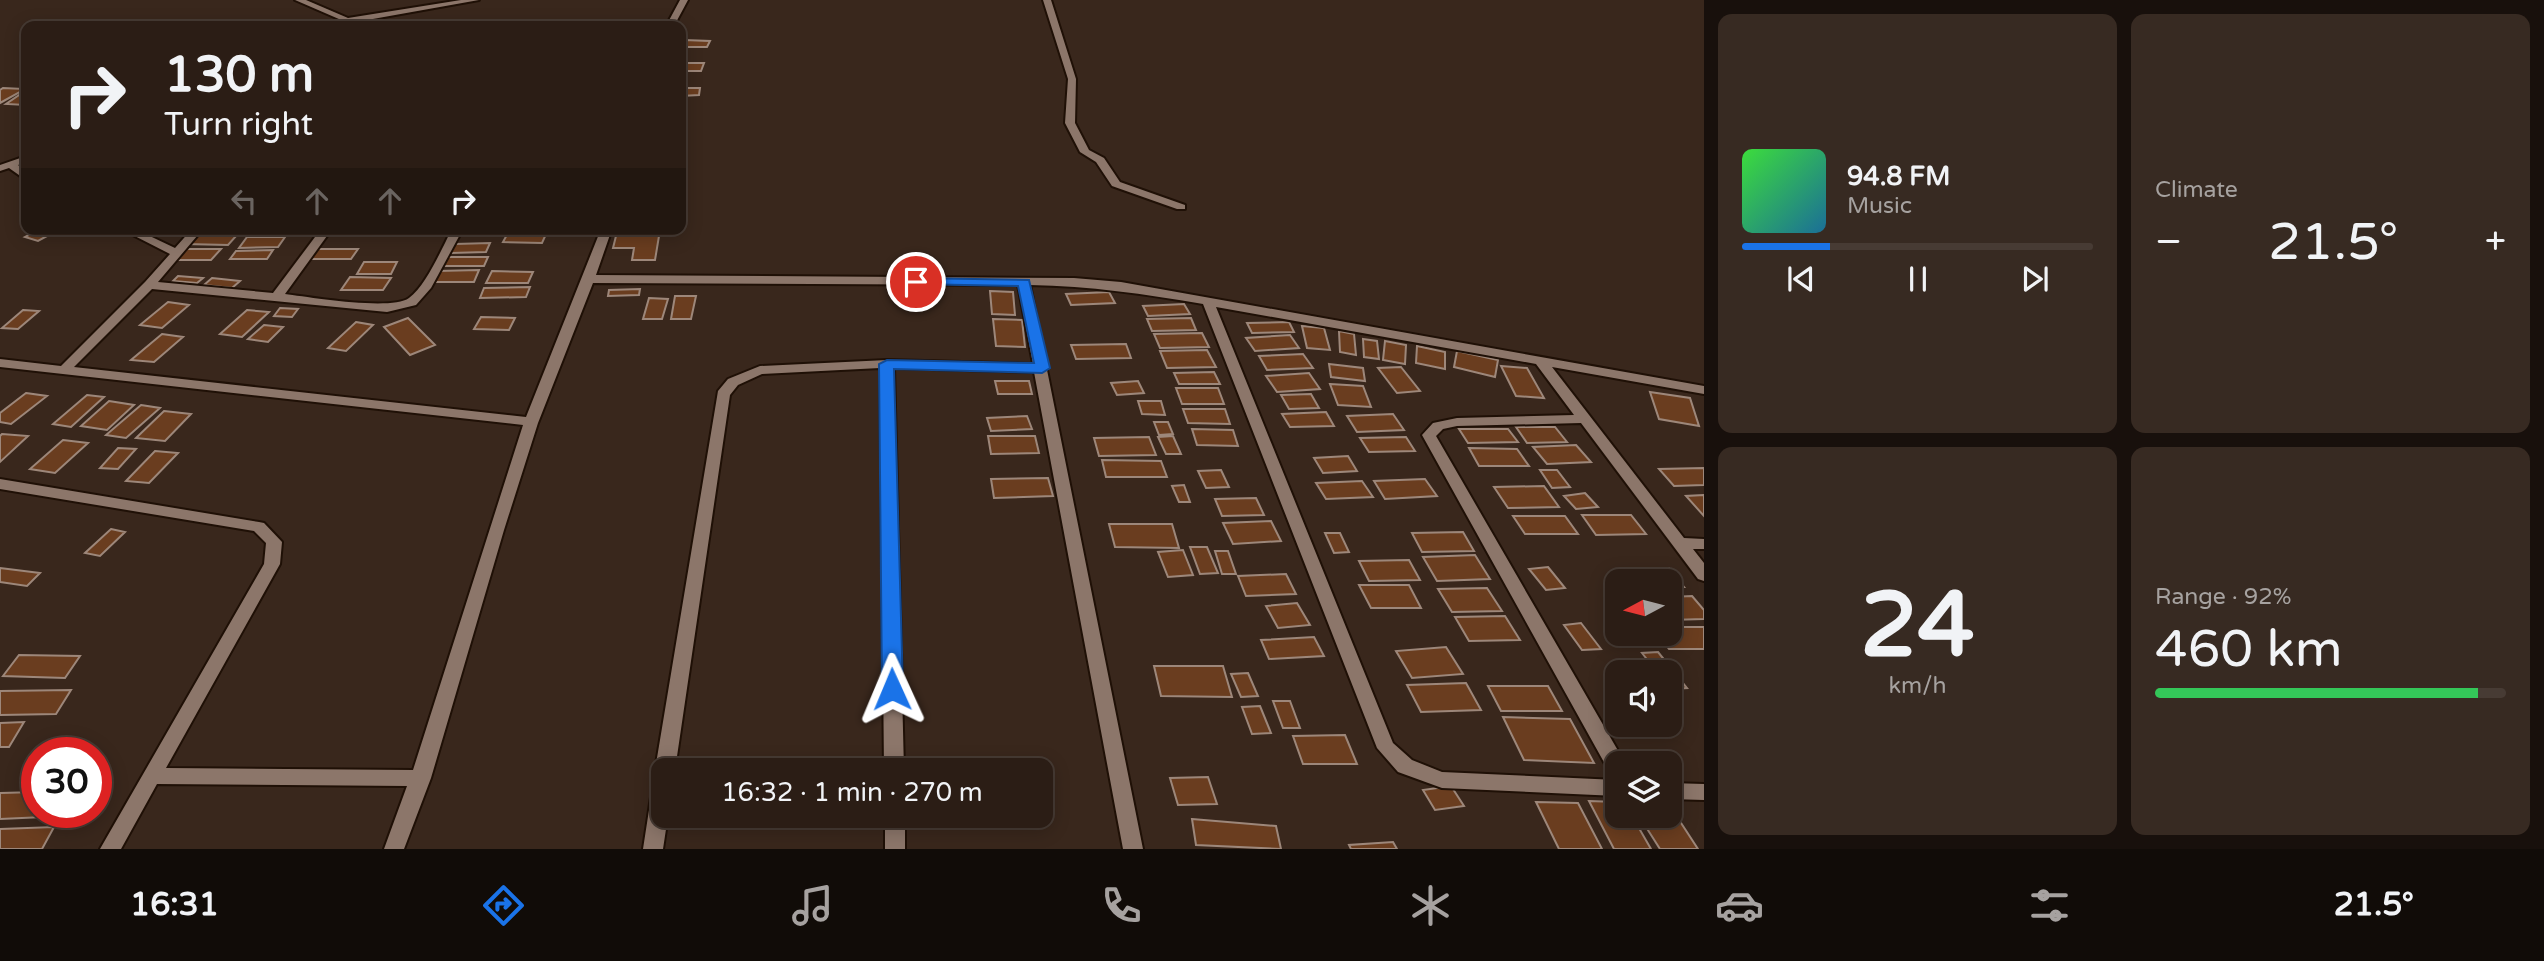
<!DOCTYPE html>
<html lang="en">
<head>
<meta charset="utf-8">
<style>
	:root { --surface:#2b1d15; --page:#372a22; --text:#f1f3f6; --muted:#a6a2a0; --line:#473b34; --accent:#1a73e8 }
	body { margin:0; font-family:"Varela Round",sans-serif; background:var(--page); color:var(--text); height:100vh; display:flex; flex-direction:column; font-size:26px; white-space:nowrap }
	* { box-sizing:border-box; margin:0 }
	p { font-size:23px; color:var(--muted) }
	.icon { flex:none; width:38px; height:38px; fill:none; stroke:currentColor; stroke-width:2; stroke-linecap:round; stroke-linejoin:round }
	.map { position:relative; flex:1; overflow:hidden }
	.drawer { display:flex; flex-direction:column; gap:14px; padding:14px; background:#18100c; width:840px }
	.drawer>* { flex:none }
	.banner { position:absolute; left:21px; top:21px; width:665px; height:214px; border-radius:14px; box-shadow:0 4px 18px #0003,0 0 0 2px var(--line); background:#2b1d15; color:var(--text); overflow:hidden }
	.needle { width:46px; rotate:263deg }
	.buttons { position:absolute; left:1605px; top:569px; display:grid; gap:14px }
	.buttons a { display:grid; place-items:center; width:77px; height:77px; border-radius:14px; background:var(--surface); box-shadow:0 4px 18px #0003,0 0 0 2px var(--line); font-size:35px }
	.speed { position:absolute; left:21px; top:737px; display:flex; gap:14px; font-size:35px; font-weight:700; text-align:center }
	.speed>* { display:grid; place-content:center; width:91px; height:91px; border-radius:50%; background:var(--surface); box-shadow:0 4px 18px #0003,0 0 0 2px var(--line); line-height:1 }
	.speed .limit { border:10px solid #d22; background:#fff; color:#111 }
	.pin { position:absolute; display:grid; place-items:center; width:60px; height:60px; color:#fff; margin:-30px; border:4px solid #fff; border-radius:50%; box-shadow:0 2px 7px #0007 }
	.me { position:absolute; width:77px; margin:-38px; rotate:359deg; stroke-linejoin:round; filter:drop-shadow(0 0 5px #0008) }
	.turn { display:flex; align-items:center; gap:24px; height:147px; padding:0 28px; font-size:32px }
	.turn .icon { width:91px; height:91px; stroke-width:2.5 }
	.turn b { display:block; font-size:49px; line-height:60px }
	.lanes { display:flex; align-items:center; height:66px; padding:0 28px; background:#0003; justify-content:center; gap:35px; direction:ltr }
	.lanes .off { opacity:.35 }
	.big { font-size:52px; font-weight:600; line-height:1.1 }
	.drawer .tile { flex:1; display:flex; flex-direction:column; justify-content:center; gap:10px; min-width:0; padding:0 24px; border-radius:14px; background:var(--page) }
	.drawer .dial { align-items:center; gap:0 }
	.dial b { font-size:91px; line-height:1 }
	.song { display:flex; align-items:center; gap:21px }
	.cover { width:84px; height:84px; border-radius:10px; background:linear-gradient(135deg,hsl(120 70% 55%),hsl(200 70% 35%)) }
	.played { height:7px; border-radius:4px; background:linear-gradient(90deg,var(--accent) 25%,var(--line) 25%) }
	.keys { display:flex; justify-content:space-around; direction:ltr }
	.heat { display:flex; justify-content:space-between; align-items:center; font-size:38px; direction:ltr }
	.charge { height:10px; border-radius:5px; background:linear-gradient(90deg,#34c759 92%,var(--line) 0) }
	.drawer .tiles { flex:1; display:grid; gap:14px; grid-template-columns:repeat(2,1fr) }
	.trip { position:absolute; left:651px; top:758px; width:402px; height:70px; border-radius:14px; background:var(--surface); box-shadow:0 4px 18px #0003,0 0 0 2px var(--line); font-weight:600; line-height:70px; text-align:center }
	.menu { display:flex; height:112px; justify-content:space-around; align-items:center; background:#110c08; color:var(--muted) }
	.menu .icon { width:49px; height:49px }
	.menu .current { color:var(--accent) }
	.menu b { font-size:32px; color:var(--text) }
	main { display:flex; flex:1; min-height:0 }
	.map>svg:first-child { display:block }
</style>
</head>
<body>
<main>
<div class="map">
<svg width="1704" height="849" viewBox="0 0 1704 849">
	<rect width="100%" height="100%" fill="#39271c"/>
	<path fill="#6a3d1f" stroke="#9d877a" stroke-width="2" d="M684,40L710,41L707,47H681Z
		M681,63H704L701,71H681Z
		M3,88L25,89L0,103V90Z
		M681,88H700L699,95L681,96Z
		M25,91L26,105L6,104Z
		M40,229H60L38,241L25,237Z
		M509,231L547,232L542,243L503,242Z
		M196,234L237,235L228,245L186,244Z
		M616,236H659L655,260H632L634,248H613Z
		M247,237H285L278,247L239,248Z
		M490,243L486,252L451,253L455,244Z
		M187,249H221L211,260H176Z
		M314,249H358L351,259H307Z
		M273,250L267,259H230L236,251Z
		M448,257H488L484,266H443Z
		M364,262H397L391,274H357Z
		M479,270L474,282H431L437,271Z
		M492,271L533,272L528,283H486Z
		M178,276L203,278L197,283L173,281Z
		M350,277L391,278L383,290H341Z
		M212,278L240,281L232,288L204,285Z
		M530,287L526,297L480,298L484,288Z
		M640,289L639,295L608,296L609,290Z
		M990,291L1013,292L1015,315L992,314Z
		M1109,292L1115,303L1071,305L1066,294Z
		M675,296H696L691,319H671Z
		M649,298L668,299L662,319H643Z
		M168,302L189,305L162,328L140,325Z
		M1184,304L1190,314L1148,316L1143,306Z
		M280,308L298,309L292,317L274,316Z
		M23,310L39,311L18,329L2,328Z
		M247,310L269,312L242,337L220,334Z
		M481,317L515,318L509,330L474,329Z
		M408,318L435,345L410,355L384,327Z
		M1191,318L1196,330L1152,331L1147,319Z
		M993,319L1022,320L1025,347L996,346Z
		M356,322L373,325L346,351L328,348Z
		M1289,322L1294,332L1252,333L1247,323Z
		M264,325L283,327L268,342L248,339Z
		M1302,326L1324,328L1330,350L1307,348Z
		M1339,331L1354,334L1356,355L1340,352Z
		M1202,333L1209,347L1160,348L1154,334Z
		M162,334L183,337L154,362L131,360Z
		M1290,335L1299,348L1255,351L1246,338Z
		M1363,339L1377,341L1379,359L1364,357Z
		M1385,341L1406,345L1405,364L1383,360Z
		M1126,344L1131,358L1076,359L1071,345Z
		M1417,346L1445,352V369L1416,363Z
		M1207,350L1216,367L1167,368L1160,351Z
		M1457,351L1498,360L1495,377L1454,367Z
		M1303,354L1313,368L1267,370L1259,356Z
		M1329,364L1363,368L1365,381L1331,377Z
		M1501,366L1527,368L1544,398L1516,396Z
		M1401,367L1420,391L1397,393L1378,368Z
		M1214,372L1220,384H1179L1174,373Z
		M1309,373L1320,389L1277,392L1266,376Z
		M995,381H1029L1032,394H998Z
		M1138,381L1144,393L1117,395L1111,383Z
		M1330,384L1363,386L1371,407L1338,405Z
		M1176,388H1218L1224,404H1182Z
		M1650,392L1690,398L1699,426L1659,419Z
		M26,393L47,396L11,424L0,422V413Z
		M1311,394L1319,408L1289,409L1281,395Z
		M87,395L104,397L71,427L53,424Z
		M109,401L134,405L107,430L81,426Z
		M1138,401H1161L1165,415L1142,414Z
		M141,405L160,408L126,438L106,435Z
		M1183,409H1225L1230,424L1188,423Z
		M164,411L191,414L165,441L136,438Z
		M1326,412L1334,426L1290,427L1282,414Z
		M1393,414L1404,430L1357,432L1347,416Z
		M1027,416L1032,429L991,431L987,418Z
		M1154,422H1168L1173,434L1159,435Z
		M1516,427H1555L1567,442L1527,443Z
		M1192,429L1233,430L1238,446L1197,445Z
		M1459,429H1508L1518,442L1468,443Z
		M2,434L28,436L0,462V436Z
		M988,436H1035L1039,453L991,454Z
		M1173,436L1181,454H1166L1158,437Z
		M1149,437L1156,455L1099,456L1094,438Z
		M1406,437L1415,451L1369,452L1360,438Z
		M63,440L88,443L55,473L30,469Z
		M1576,445L1591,462L1547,464L1533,447Z
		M118,448L136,449L118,469L100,468Z
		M1469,448L1517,449L1529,466H1479Z
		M155,451L178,453L149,483L126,481Z
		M1348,456L1357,471L1323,473L1314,458Z
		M1102,460L1161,461L1167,477H1106Z
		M1704,468V485L1674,486L1659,469Z
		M1221,470L1229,487L1206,488L1198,471Z
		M1540,470H1557L1570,487L1552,488Z
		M1048,478L1053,496L994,498L991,479Z
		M1425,479L1437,496L1385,499L1374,481Z
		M1362,481L1373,497L1326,499L1316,483Z
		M1184,485L1190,502H1179L1172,486Z
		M1544,486L1559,507L1508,508L1494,487Z
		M1585,493L1598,507L1576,509L1564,496Z
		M1704,495V516L1686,496Z
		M1256,498L1264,515L1222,516L1215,499Z
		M1582,515H1631L1646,534L1596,535Z
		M1513,516H1565L1578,534H1525Z
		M1271,521L1281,541L1233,544L1223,523Z
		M1109,524H1172L1179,548L1115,547Z
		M111,529L125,532L100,556L85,553Z
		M1463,532L1474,551L1422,552L1412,533Z
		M1325,533H1340L1349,552L1334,553Z
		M1190,547H1207L1218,573L1200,574Z
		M1183,550L1193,575L1168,577L1158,552Z
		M1215,551H1228L1236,574H1222Z
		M1475,555L1490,579L1437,581L1423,557Z
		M1409,560L1420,580L1369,581L1359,561Z
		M1548,567L1565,588L1546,590L1529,569Z
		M0,568L40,573L27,586L0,582Z
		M1669,568L1684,587H1670V581H1628L1619,569Z
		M1286,574L1296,594L1246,596L1238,576Z
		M1359,585H1409L1421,608H1371Z
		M1487,588L1502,611L1452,612L1438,589Z
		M1692,596L1704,610V619L1670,620V597Z
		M1297,603L1310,625L1278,628L1266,606Z
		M1505,616L1520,640L1469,641L1455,617Z
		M1581,623L1601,649L1582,650L1564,625Z
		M1670,627H1704V649H1669L1658,634H1670Z
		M1314,637L1324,656L1269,659L1261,640Z
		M1446,647L1463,674L1412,678L1396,651Z
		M1658,652L1687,688L1670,689V672H1657L1642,653Z
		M19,655L80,656L65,678L3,676Z
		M1154,666H1223L1232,697L1161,696Z
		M1248,673L1258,696L1241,697L1231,674Z
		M1466,683L1481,710L1421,712L1407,685Z
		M1488,686H1548L1562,711H1501Z
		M71,690L56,714L0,715V691Z
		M1273,701H1290L1300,728H1283Z
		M1260,706L1271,733L1252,734L1242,707Z
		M1503,717L1570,719L1594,763L1524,760Z
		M24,722L9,747H0V723Z
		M1345,735L1357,764H1303L1293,736Z
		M1208,777L1217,804L1178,805L1170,778Z
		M1451,786L1464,806L1435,810L1423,790Z
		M37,792V812H68L66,816L0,819V793Z
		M1589,801L1617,802V816H1632L1651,849H1614Z
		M1536,802L1578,803L1602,849H1559Z
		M1670,806L1698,849H1660L1639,816H1670Z
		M1192,819L1276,826L1281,849L1196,845Z
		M54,827L42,849H0V829Z
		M1393,842L1397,849H1351L1349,845Z"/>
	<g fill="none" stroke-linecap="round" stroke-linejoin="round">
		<defs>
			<path id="minor" d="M295,0H306L348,18L461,0H479L356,22L358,24L355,26Z
				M680,0H688L674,26H666Z
				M1043,0H1051L1076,79L1075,123L1089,150L1104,158L1120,182L1185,205V209H1177L1112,186L1096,162L1080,152L1065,123L1068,79Z
				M26,156V162L18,165L26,172V180L9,168L0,171V165Z
				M121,229H135L175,248L192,229H203L158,282L273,293L321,229H332L285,294C309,297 391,311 409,298C426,286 442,248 452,229H463L431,288L416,305L387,312L152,289L74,367L526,417L601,229H612L596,275L1074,278L1121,282L1704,386V394L1552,367L1684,538L1704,539V549H1693L1704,563V581L1698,579L1581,423L1457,426L1443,429L1436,436L1624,761L1625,763H1617V775L1610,773L1422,435L1433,423L1457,418L1574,415L1536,364L1216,307L1393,743L1412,760L1442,772L1617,780V796L1442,788L1398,772L1377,748L1203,304C1143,294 1091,286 1030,285L1143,849H1123L1034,372L894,368L904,770H884L880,368L762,374L738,385L730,395L675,770H663V816H668L663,849H643L653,784L656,778L661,777L655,770L718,391L728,379L760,366L887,360L1033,364L1018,285L593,283L538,423L504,530L431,778L404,849H384L407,786L157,784L121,849H100L264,564L266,543L254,531L0,489V479L259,522L264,523L282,542L280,564L166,768L413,770L523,425L0,367V359L61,366L145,282L170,254Z
				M1670,783L1704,784V800L1670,799Z
				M885,816H905V849H885Z"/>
		</defs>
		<use href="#minor" stroke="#1f1006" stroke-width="4"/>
		<use href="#minor" fill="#8c766a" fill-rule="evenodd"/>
	</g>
	<path fill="#1a73e8" stroke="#114b97" stroke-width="2" d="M916,278L1029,280L1050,368L1042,373L894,369L903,689L900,694L892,697L885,694L882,689L879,364L887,360L1034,363L1018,286L911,284L909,282Z"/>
</svg>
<div class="buttons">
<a><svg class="needle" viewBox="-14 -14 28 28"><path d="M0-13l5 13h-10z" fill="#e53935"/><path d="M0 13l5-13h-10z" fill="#a6a2a0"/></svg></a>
<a><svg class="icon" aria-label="sound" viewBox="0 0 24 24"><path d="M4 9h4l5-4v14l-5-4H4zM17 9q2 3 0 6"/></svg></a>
<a><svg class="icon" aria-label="layers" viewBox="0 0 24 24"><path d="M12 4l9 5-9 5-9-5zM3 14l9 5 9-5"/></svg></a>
</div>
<div class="speed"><div class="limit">30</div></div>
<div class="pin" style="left:916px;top:282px;background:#d93025"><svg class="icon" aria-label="arrive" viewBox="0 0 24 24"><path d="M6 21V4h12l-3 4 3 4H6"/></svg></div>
<svg class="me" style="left:892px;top:689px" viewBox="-20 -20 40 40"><path d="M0-17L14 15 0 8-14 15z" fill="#1a73e8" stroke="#fff" stroke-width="4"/></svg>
<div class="trip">16:32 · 1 min · 270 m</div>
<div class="banner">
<div class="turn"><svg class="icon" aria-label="right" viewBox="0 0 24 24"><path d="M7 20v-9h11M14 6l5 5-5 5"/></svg><div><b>130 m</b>Turn right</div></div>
<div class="lanes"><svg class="icon off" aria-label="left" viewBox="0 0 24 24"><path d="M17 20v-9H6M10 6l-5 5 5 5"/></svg><svg class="icon off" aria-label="ahead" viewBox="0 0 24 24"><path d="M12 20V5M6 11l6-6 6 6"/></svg><svg class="icon off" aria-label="ahead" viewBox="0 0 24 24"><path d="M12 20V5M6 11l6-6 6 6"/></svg><svg class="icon" aria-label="right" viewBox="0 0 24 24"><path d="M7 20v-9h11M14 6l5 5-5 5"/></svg></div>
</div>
</div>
<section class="drawer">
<div class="tiles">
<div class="tile">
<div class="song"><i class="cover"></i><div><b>94.8 FM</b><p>Music</p></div></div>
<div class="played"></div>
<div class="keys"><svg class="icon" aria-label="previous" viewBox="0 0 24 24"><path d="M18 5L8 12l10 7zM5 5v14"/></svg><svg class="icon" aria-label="pause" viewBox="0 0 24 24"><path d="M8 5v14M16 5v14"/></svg><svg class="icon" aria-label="next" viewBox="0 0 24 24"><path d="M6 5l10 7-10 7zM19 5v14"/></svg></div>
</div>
<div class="tile"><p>Climate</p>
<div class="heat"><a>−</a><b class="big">21.5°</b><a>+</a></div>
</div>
<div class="tile dial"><b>24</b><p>km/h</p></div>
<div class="tile"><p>Range · 92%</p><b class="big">460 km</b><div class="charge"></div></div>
</div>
</section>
</main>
<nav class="menu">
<b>16:31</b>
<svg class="icon current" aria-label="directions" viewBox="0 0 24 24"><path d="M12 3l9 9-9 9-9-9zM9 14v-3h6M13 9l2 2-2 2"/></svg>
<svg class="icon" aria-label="music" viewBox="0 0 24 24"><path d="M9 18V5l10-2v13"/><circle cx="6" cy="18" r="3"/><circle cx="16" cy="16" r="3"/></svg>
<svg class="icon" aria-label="phone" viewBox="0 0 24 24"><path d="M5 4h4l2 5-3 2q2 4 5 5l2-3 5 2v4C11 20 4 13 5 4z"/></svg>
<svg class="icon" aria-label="climate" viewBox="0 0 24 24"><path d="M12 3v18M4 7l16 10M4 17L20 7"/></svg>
<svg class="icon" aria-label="car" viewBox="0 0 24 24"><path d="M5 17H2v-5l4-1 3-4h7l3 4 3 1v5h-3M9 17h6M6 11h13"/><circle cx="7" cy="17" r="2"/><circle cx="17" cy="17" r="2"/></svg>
<svg class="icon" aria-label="filters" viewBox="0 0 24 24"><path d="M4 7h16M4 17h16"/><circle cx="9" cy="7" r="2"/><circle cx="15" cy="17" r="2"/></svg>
<b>21.5°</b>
</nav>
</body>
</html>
